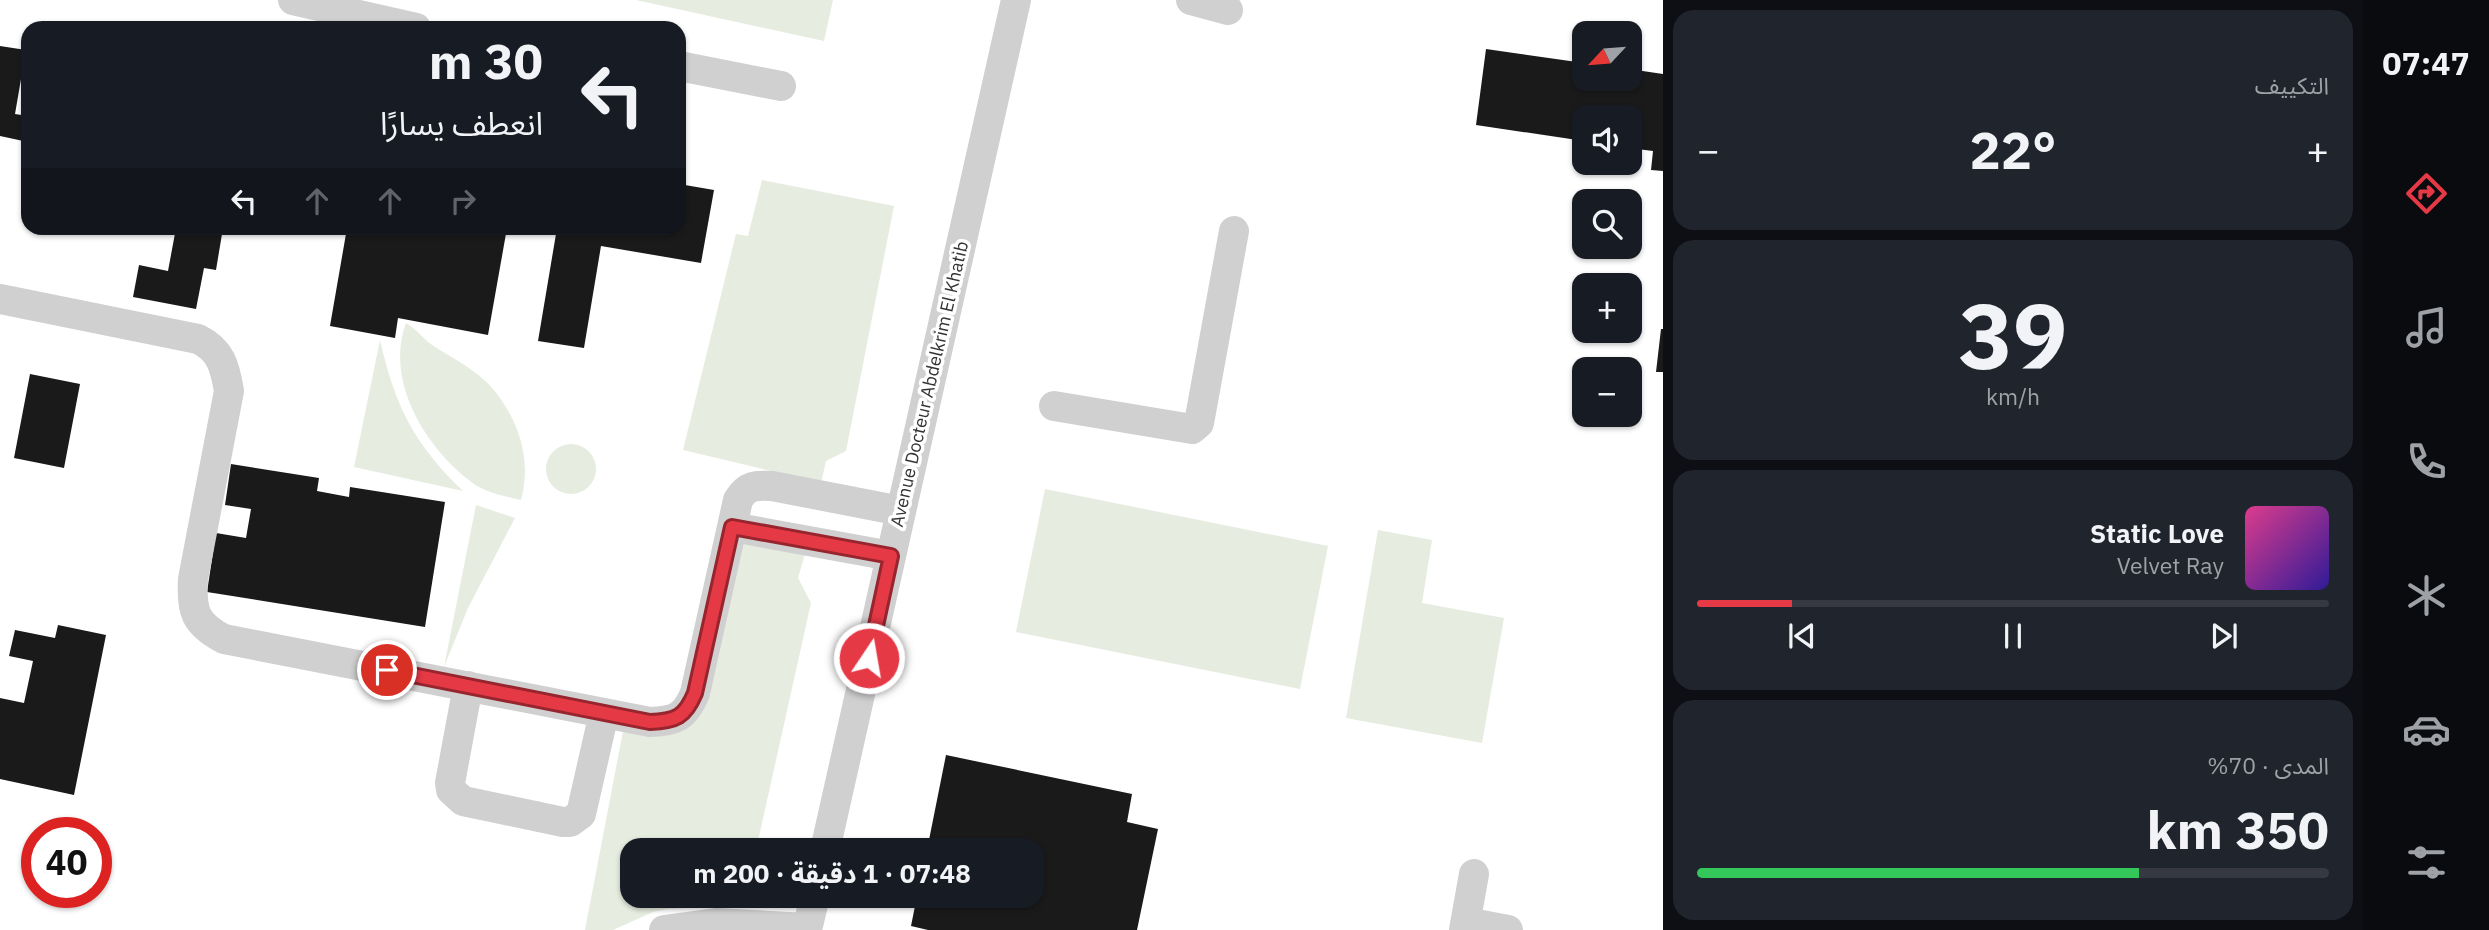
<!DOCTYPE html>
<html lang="ar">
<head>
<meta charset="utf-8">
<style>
	:root { --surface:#171b24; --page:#20242c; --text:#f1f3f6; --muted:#9ea1a6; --line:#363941; --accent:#e63946 }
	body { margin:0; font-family:"IBM Plex Sans","Noto Sans Arabic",sans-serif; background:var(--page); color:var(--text); direction:rtl; height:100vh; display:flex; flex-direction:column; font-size:26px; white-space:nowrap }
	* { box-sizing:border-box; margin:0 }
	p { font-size:23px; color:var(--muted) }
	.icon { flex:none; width:38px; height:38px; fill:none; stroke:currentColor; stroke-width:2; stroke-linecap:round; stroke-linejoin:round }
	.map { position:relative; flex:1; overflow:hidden; direction:ltr }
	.panel { display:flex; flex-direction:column; gap:10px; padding:10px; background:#0d0f14; width:700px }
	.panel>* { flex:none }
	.banner { position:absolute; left:21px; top:21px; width:665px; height:214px; border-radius:21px; box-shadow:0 2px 5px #0004; direction:rtl; background:#171b24; color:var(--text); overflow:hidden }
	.needle { width:46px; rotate:244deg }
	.controls { position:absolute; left:1572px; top:21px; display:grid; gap:14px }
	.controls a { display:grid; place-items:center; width:70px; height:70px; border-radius:14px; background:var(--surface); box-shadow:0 2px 5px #0004; font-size:35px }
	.speed { position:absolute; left:21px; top:817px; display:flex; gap:14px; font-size:35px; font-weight:700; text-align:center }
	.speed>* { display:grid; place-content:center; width:91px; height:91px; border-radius:50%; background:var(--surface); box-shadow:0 2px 5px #0004; line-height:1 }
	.speed .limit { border:10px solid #d22; background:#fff; color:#111 }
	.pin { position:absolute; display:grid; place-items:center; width:60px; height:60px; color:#fff; margin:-30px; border:4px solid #fff; border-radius:50%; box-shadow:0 2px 7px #0007 }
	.me { position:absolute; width:77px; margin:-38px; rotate:12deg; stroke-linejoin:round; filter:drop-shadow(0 0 5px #0008) }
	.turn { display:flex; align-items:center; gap:24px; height:147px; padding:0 28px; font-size:32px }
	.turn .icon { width:91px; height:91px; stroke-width:2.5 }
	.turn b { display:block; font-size:49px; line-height:60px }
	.lanes { display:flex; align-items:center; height:66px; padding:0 28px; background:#0003; justify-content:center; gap:35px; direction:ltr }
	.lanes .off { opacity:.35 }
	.big { font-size:52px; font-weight:700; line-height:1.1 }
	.panel .widget { flex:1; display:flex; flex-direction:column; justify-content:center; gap:10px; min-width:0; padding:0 24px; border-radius:21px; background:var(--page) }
	.panel .dial { align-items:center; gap:0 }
	.dial b { font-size:91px; line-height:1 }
	.song { display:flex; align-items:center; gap:21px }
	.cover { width:84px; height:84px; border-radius:10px; background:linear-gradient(135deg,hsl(330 70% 55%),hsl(250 70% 35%)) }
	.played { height:7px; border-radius:4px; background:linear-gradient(90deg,var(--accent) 15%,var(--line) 15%) }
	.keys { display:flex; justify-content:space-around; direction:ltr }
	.heat { display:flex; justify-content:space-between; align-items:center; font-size:38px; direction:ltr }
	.charge { height:10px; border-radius:5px; background:linear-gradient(90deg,#34c759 70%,var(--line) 0) }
	.trip { position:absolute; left:620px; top:838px; width:424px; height:70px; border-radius:21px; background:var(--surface); box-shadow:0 2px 5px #0004; font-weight:700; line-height:70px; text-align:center; direction:rtl }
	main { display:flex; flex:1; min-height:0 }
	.tabs { display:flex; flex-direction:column; width:126px; justify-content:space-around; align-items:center; background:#090b0e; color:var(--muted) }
	.tabs .icon { width:49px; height:49px }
	.tabs .current { color:var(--accent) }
	.tabs b { font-size:32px; color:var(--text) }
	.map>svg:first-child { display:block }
</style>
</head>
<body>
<main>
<nav class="tabs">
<b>07:47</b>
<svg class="icon current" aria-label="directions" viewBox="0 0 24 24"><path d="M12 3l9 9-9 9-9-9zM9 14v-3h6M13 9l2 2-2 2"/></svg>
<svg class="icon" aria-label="music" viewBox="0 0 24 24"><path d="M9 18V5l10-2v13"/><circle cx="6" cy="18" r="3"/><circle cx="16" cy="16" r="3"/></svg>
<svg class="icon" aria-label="phone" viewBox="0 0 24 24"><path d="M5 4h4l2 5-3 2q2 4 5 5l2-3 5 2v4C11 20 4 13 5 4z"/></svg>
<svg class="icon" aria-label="climate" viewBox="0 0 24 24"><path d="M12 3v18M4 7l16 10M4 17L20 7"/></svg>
<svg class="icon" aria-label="car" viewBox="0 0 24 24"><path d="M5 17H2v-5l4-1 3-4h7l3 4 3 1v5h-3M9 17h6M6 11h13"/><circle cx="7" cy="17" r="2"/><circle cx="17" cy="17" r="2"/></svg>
<svg class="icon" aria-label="filters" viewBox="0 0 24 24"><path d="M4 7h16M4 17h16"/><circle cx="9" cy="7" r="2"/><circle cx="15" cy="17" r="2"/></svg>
</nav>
<section class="panel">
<div class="widget"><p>التكييف</p>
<div class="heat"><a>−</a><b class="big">22°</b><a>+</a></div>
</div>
<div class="widget dial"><b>39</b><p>km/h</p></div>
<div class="widget">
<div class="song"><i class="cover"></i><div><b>Static Love</b><p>Velvet Ray</p></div></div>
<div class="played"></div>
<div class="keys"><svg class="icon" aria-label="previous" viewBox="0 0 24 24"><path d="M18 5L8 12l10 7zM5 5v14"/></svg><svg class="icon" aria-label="pause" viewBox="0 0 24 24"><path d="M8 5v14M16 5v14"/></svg><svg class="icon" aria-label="next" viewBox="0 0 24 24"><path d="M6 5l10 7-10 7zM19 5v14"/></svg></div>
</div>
<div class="widget"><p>المدى · 70%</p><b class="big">350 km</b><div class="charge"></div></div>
</section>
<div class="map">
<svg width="1663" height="930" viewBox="0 0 1663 930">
	<rect width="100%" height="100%" fill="#fff"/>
	<path fill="#e6ecdf" d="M636,0H833L824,41Z
		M762,180L894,206L846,451L826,461L821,483L683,450L736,234L748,236Z
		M406,323C419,331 424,340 435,347C454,359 478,371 493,389C519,420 532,460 521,500C505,496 487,493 474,484C427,450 384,382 406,323Z
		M380,340C395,406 414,444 463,491L354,467Z
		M546 469a25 25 0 1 1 50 0a25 25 0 1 1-50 0Z
		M1045,489L1328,546L1300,689L1016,632Z
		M476,505L515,518L468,608L444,667Z
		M1378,530L1432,540L1422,603L1504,618L1482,743L1346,718Z
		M748,544L805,554L798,578L811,603L756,850H632V896H745L743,905L667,909L653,912L613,930H585L624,726L667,734L739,546Z"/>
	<path fill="#1a1a1a" d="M0,46L26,50L15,114L28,116V142L0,136Z
		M1486,49L1584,63V79H1629V69L1663,74V171L1651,170L1653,151L1629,148V117H1584V141L1476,125Z
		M679,184L714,190L701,263L601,246L584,348L538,341L557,228H679Z
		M176,228H223L216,270L204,268L196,309L133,297L139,265L168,271Z
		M347,228H507L488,335L398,318L395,338L330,326Z
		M1661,329H1663V372H1656Z
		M30,374L80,384L64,468L14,458Z
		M231,464L319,478L317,491L349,497L350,487L445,502L425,627L207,592L216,533L246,538L251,509L225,505Z
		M58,625L106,635L74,795L0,779V698L24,703L33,661L9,656L15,630L55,638Z
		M946,755L1132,794L1127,822L1158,829L1137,930H928L911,926L917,896H1031V850H927Z"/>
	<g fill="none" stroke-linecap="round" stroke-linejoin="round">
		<path stroke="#d0d0d0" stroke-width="30" d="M293,0L416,28
			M1191,0L1228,10
			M679,66L781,86
			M0,299L198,339C221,350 225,367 229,391L193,579C191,611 195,624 224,639L650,722C676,721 685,717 695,693L738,500C747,485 756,485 772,486L901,511
			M1054,406L1192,429L1199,423L1234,231
			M732,527L891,556
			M468,686L450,783L451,790L463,801L563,822H570L581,814L604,713
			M825,850L1016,0
			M1466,922L1508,930
			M664,930L716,923L807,928
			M807,930L815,896
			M1464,930L1474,874"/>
	</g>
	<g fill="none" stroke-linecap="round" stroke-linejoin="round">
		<defs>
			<path id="route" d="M387,670L650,722C676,721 685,717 695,693L732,527L891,556L869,658"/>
		</defs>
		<use href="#route" stroke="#96252e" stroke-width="18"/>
		<use href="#route" stroke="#e63946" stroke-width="12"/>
	</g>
	<g text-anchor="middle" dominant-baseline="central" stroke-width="7" stroke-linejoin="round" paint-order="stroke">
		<g font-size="18" fill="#333" stroke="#fff">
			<text transform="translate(929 384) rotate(-77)">Avenue Docteur Abdelkrim El Khatib</text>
		</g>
	</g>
</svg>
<div class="controls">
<a><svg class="needle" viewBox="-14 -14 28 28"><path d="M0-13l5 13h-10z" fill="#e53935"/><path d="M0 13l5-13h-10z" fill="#9ea1a6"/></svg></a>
<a><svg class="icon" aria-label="sound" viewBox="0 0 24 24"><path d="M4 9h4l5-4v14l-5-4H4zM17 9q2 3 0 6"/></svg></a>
<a><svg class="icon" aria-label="search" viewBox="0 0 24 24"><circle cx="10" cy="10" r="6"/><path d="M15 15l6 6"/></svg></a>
<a>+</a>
<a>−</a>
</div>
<div class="speed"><div class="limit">40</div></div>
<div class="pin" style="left:387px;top:670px;background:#d93025"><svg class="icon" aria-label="arrive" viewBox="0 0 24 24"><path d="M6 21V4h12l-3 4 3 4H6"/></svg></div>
<svg class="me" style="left:869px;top:658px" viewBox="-20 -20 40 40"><circle r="17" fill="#e63946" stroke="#fff" stroke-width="3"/><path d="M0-11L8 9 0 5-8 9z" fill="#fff"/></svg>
<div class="trip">07:48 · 1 دقيقة · 200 m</div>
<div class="banner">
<div class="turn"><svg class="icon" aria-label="left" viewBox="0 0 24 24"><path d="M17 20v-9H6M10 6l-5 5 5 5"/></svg><div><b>30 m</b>انعطف يسارًا</div></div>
<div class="lanes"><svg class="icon" aria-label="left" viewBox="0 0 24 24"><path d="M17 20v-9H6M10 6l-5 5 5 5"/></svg><svg class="icon off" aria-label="ahead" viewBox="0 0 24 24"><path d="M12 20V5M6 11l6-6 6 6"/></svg><svg class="icon off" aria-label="ahead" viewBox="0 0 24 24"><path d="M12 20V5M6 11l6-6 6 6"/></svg><svg class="icon off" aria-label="right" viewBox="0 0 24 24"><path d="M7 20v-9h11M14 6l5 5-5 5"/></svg></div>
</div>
</div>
</main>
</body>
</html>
